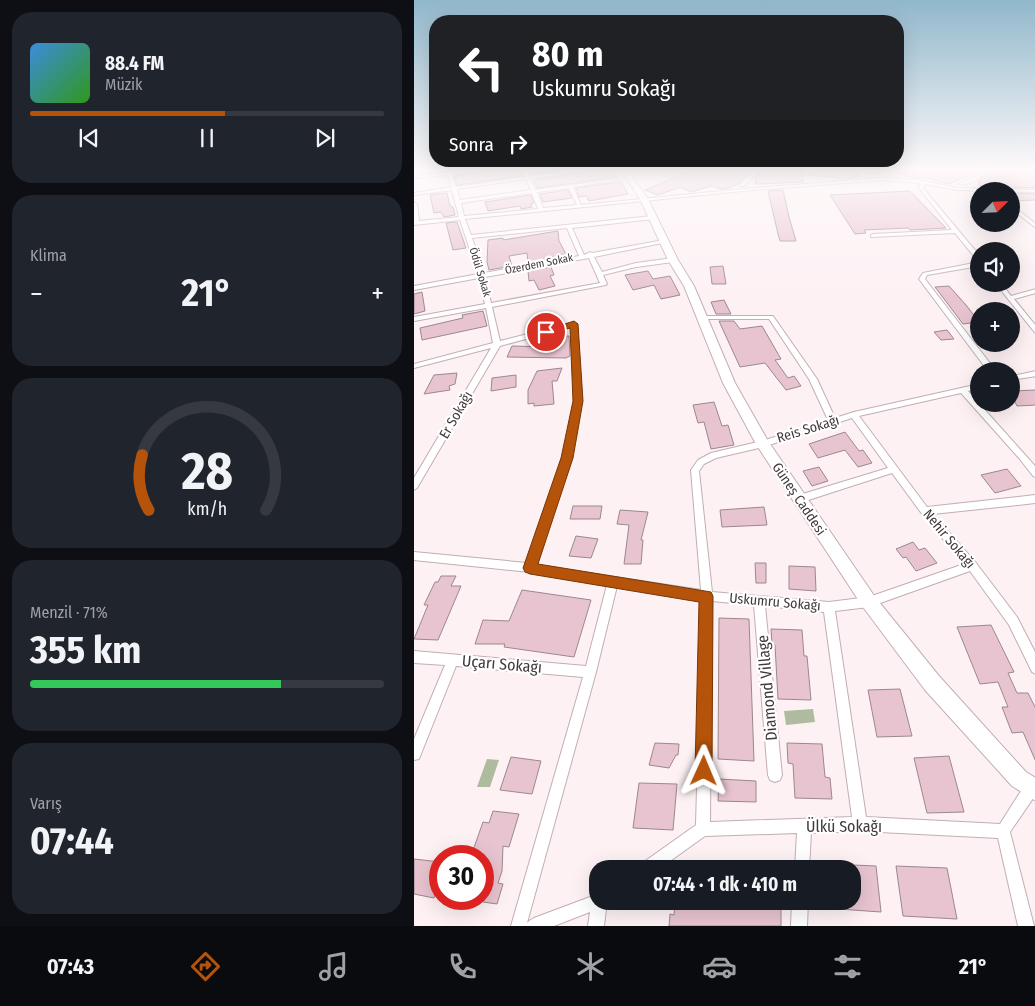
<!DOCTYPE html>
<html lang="tr">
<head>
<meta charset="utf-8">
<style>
	:root { --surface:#171b24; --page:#20242c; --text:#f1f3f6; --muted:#9ea1a6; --line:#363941; --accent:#b45309 }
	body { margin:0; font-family:"Fira Sans Condensed",sans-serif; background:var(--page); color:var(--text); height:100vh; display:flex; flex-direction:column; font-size:19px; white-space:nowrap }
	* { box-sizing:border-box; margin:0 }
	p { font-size:16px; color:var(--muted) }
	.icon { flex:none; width:28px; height:28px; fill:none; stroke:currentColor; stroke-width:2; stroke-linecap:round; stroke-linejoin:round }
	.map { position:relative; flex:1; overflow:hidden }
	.panel { display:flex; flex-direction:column; gap:12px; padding:12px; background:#0d0f14; width:414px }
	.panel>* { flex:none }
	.hud { position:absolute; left:15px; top:15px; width:475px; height:152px; border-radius:20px; box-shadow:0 5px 20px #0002; background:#202124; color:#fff; overflow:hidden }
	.needle { width:32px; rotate:66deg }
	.fabs { position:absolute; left:556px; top:182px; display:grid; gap:10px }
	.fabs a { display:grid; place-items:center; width:50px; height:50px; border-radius:50%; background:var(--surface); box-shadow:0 5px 20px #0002; font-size:25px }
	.speed { position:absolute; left:15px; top:845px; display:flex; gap:10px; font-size:25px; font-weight:700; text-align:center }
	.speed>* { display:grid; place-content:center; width:65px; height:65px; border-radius:50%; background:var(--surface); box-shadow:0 5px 20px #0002; line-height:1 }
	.speed .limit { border:8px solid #d22; background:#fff; color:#111 }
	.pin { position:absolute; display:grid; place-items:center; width:42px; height:42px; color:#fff; margin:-21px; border:2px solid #fff; border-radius:50%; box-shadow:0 1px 5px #0007 }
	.me { position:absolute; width:55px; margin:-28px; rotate:1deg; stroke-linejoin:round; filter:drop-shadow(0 0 4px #0008) }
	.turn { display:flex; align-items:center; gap:18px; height:105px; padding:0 20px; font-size:22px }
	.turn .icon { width:65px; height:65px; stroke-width:2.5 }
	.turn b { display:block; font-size:35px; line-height:42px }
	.then { display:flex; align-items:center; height:48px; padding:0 20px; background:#0003; gap:10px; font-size:19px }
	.big { font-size:38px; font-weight:700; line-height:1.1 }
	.panel .widget { flex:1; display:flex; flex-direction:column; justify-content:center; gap:8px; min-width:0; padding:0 18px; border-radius:20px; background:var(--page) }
	.panel .dial { align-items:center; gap:0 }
	.dial svg { height:130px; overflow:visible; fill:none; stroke:var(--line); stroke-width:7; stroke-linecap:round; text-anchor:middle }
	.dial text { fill:var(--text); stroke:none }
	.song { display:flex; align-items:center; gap:15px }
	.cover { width:60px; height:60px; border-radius:8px; background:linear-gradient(135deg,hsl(210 70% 55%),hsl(110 70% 35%)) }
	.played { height:5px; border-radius:2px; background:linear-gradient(90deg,var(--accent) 55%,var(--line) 55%) }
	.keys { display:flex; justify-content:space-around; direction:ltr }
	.heat { display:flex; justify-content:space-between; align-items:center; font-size:28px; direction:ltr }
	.charge { height:8px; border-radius:4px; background:linear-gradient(90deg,#34c759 71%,var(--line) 0) }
	.trip { position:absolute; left:175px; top:860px; width:272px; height:50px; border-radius:20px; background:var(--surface); box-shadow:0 5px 20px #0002; font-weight:700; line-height:50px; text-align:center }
	.tabs { display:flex; height:80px; justify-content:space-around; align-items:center; background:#090b0e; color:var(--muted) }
	.tabs .icon { width:35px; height:35px }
	.tabs .selected { color:var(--accent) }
	.tabs b { font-size:22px; color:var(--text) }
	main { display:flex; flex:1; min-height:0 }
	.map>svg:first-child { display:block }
</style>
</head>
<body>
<main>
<section class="panel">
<div class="widget">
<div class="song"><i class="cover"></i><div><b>88.4 FM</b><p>Müzik</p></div></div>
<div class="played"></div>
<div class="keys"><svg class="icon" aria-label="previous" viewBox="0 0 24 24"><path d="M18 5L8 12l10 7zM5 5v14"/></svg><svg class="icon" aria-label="pause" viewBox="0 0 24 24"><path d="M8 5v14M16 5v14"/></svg><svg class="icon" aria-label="next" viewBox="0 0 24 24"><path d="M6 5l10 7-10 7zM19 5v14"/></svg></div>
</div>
<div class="widget"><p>Klima</p>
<div class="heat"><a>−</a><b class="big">21°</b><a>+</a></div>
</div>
<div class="widget dial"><svg viewBox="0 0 100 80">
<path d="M14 69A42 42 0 1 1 86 69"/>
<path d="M14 69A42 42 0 0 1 10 35" stroke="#b45309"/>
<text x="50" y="56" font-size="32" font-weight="700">28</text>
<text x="50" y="72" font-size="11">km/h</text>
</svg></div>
<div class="widget"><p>Menzil · 71%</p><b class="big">355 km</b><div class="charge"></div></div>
<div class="widget"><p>Varış</p><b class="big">07:44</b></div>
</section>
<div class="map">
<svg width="622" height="926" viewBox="0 0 622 926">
	<rect width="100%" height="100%" fill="#fdf1f4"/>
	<path fill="#aebb9f" d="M399,709L401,722L372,725L370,711Z
		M73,759L85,760L76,787H63Z"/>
	<path fill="#e8c4d0" stroke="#9b888e" d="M84,168H106L107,176L43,185L40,176L82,170Z
		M127,168H170L117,174L115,169Z
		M195,168H199L204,177L123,188L120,180Z
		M283,168H341L324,184L315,188L307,189L297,186L277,192L266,187L244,195L231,190Z
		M349,168H377V169L389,170V182L341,184L342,176Z
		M417,168H441L446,176L433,179L394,175V169Z
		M472,168H570L563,173L534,184L514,178H498Z
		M578,168H615V170L622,171V188L565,186V180Z
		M207,182L214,194L175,201L172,196L165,197L162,188Z
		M154,190L158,198L129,202L126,194Z
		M369,190L375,217L382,241H366L364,234L354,191Z
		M496,191L532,228L496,230L494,228L450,230L452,233L441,234L416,195Z
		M33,193L36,206L39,207L41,215L30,217L27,212L20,213L16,195Z
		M598,193L622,194V200L598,201Z
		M117,195L120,203L117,204L118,207L107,209L106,206L74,211L71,202Z
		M43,222L52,248L39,250L32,223Z
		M144,231L145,241L152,254L114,263L113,253L95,256L98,266L75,270L73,262L74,240L89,238V240Z
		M309,266L312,284H298L296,267Z
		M137,267L140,275L136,276L141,286L125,290L120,280L115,281L114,271Z
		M234,271L239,279L256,276L266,295L247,299L240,285L219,290L211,275Z
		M535,286L552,305L565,322L549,324L521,287Z
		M8,292L11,311L0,314V294Z
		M310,300L317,314H302L297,302Z
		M69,311L73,326L8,340L6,328L49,318L48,315Z
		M305,321H320L326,329L348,326L367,359L361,360L374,378L380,376L387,386L372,390L351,363L326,367Z
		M533,330L540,339L527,340L520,332Z
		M155,336L156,356L152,358L93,357L98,346L138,347L139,337Z
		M148,368L143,381H138L140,404L120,406V403L114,404V390L123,371Z
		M43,373L41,384L35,386L36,390L10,394L20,375Z
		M102,375V387L77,391L78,378Z
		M622,390V405L603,406L598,396V391Z
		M300,402L308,426L314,425L320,445L297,449L290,422L284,423L279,405Z
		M431,432L445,451L449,450L458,463L444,467L431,450L404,458L395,444Z
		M405,467L414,481L398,486L389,471Z
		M593,469L607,486L581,493L567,475Z
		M159,506H188L186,519H156Z
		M350,507L353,525L308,527L306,510Z
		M206,510L234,512L227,540H229L227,564H210L215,525L203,524Z
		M162,536L184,539L177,558L155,556Z
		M499,542L505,550L511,548L523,563L502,571L492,557L489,558L482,549Z
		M341,563H352V583H342Z
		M375,566L401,567L402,591L375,589Z
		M27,576H42L37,586H47L24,640L0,639L14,605H10L21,582H24Z
		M108,590L177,600L160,657L90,647L91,644H61L69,620L95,621Z
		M305,618L335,619L340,761L304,759Z
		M577,625L600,672L594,673L603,693H614L622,709V762L609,732L598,733L588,707H594L584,682L566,684L543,627Z
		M357,629L388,630L390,656H393L397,700L364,699L361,645L358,644Z
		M486,689L498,736L463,737L454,690Z
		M241,743L265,744L264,755H262L255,768L235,765Z
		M373,743L408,744L411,777L416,778L418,799L381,798L379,764L374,763Z
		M535,756L550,812L513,813L500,758Z
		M97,757L127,761L118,794L86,790Z
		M305,779L342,781V802L304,801Z
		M225,783L263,784L259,830L219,828Z
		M79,811L105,814L95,847L89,846L88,871L84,883L89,884L83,904L69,902V856H57L69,822L75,823Z
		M0,859L26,862V879L20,898L0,894Z
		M439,865L462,866L467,912L410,908V901H439Z
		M482,866L533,868L543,919L489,916Z
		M261,901H367V926H255L256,914L260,915Z"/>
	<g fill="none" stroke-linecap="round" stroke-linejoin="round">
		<defs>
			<path id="minor" d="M0,168H2V170H0Z
				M71,168H82L38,174L42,187L111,177L108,168H112L116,176L183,168L181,169L117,179L121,190L216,177L218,178L159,187L167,205L328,189L469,178L509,181L543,188L622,190V192L543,190L511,184L509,188L565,255V261L563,260L541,233L457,237V235L459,234L538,230L505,188L506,183L469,180L328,191L51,219L57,235L238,216L241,218L240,219L158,228L170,255L176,252L178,253L250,240L253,242L180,257L188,272L222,263L259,258L262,260L259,262L222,267L189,275L193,284L192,285L78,307L86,341L160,322L163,324L168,401L157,458L122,565L287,590L277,470L284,460L297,453L348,441L414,420L395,379L355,319H287L285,318V316H359L403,379L421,418L440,412L565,384V388L554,391L622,467V477L619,476L605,458L547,393L445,416L513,507L622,495V503L519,514L562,563L603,617L622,654V674L618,672L595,625L556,571L455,607L421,611L452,817L586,824L612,783L617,781L622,783V794L596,832L620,926H604L584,838L446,831L397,833L395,869H381L383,833L291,836L245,869H225L227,864L282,825L288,600L203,586L182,672L113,923L115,921L120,918L184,894V901H193L190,926H174L176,912L140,926H97L169,677L42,666L5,759L0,760V739L31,665L0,663V651L172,666L193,585L116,572L0,560V552L113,563L149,458L160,401L157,327L86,346L3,488L0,490V478L77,348L0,368V364L79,343L72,308L0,321V317L71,304L65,278L0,290V286L64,274L46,220L0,225V202L3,204L5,221L45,217L38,190L0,195V193L37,187L34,175L0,178V176ZM112,179L117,190L46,200L43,189ZM155,188L163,205L129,208L123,192ZM118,193L124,209L50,216L47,203ZM153,228L165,256L70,273L58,238ZM175,258L186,283L77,303L71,277ZM438,418L474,468L382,496L380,499L382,502L385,503L478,473L508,514L550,564L455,597L415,602L298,592L285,471L290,464L302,458L349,447ZM298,601L340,605L354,775L356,780L361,782L366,780L368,775L351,606L410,612L438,817L296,822Z
				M343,168H347L330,186H326V184Z
				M452,168H456L464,173L460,174Z
				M572,168H576C569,176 555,187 545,184L563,176Z
				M598,205L622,224V228L598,209Z
				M565,262V266L513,275L511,279L582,371H574L505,279L509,273Z
				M582,284H588L597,296L622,289V293L600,299L622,326V334Z
				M622,371V376L598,380V376Z
				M378,901H394L393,926H377Z"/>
			<path id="secondary" d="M206,168H212L234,199L264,260L280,286L321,383L354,441L461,597L525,676L612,772L622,778V801L598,786L511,690L449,607L342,444L309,383L270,286L254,260L226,199Z"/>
		</defs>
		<use href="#minor" stroke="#c2aeb5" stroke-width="2"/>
		<use href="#secondary" stroke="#c2aeb5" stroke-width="2"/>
		<use href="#minor" fill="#fff" fill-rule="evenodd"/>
		<use href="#secondary" fill="#fff" fill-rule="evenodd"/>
	</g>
	<linearGradient id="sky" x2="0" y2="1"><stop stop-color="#91b7cb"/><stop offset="0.57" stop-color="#fef9fa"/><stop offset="1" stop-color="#fef9fa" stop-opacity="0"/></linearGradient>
	<rect width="622" height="297" fill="url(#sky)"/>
	<path fill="#b45309" stroke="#753606" d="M160,321L164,324L169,401L159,458L124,564L297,592L299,596L298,771L296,777L290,780L284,777L281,771L285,602L116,574L111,572L109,568L147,458L159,401L156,328L132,334L127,332Z"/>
	<g text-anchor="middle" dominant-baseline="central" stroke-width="4.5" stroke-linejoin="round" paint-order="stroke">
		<g font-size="11" fill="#42393c" stroke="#fff">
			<text transform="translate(125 264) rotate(-11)">Özerdem Sokak</text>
			<text transform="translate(66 272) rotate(73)">Ödül Sokak</text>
		</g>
		<g font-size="14" fill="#42393c" stroke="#fff">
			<text transform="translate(42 415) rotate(-60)">Er Sokağı</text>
			<text transform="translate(394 429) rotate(-17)">Reis Sokağı</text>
			<text transform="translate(385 499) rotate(56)">Güneş Caddesi</text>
			<text transform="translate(535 539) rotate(50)">Nehir Sokağı</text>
			<text transform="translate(361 602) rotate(5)">Uskumru Sokağı</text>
		</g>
		<g font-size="16" fill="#42393c" stroke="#fff">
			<text transform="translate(88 664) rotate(5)">Uçarı Sokağı</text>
			<text transform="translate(353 688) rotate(-95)">Diamond Village</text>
			<text x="430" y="826">Ülkü Sokağı</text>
		</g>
	</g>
</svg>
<div class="fabs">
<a><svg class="needle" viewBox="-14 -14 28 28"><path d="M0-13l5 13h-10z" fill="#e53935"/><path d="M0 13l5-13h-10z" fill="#9ea1a6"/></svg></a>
<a><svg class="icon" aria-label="sound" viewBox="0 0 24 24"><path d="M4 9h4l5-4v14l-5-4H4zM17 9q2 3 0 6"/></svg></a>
<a>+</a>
<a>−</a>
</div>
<div class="speed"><div class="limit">30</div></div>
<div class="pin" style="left:132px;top:332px;background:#d93025"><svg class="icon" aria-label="arrive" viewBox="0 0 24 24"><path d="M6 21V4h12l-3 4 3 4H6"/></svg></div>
<svg class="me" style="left:290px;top:771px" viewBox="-20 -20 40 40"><path d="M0-17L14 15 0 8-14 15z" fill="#b45309" stroke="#fff" stroke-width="4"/></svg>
<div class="trip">07:44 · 1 dk · 410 m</div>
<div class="hud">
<div class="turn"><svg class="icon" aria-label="left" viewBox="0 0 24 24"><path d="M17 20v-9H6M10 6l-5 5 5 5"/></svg><div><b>80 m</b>Uskumru Sokağı</div></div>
<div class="then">Sonra<svg class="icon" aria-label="right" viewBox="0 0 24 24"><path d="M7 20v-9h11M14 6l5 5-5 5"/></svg></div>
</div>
</div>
</main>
<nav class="tabs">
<b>07:43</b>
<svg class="icon selected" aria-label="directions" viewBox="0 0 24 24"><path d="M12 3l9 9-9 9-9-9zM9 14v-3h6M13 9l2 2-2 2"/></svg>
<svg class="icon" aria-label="music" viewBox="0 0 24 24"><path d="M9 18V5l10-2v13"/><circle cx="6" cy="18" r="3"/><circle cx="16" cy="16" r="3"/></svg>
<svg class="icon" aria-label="phone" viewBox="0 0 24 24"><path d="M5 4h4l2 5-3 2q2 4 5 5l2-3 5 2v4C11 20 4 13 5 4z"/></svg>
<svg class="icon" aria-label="climate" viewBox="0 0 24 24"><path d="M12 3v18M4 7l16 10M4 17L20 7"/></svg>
<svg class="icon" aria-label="car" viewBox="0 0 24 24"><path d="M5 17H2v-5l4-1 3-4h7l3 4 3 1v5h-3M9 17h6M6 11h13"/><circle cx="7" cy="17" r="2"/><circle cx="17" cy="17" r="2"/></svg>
<svg class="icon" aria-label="filters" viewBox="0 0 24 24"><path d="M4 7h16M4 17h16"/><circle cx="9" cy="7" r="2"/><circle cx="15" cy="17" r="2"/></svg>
<b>21°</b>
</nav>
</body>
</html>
